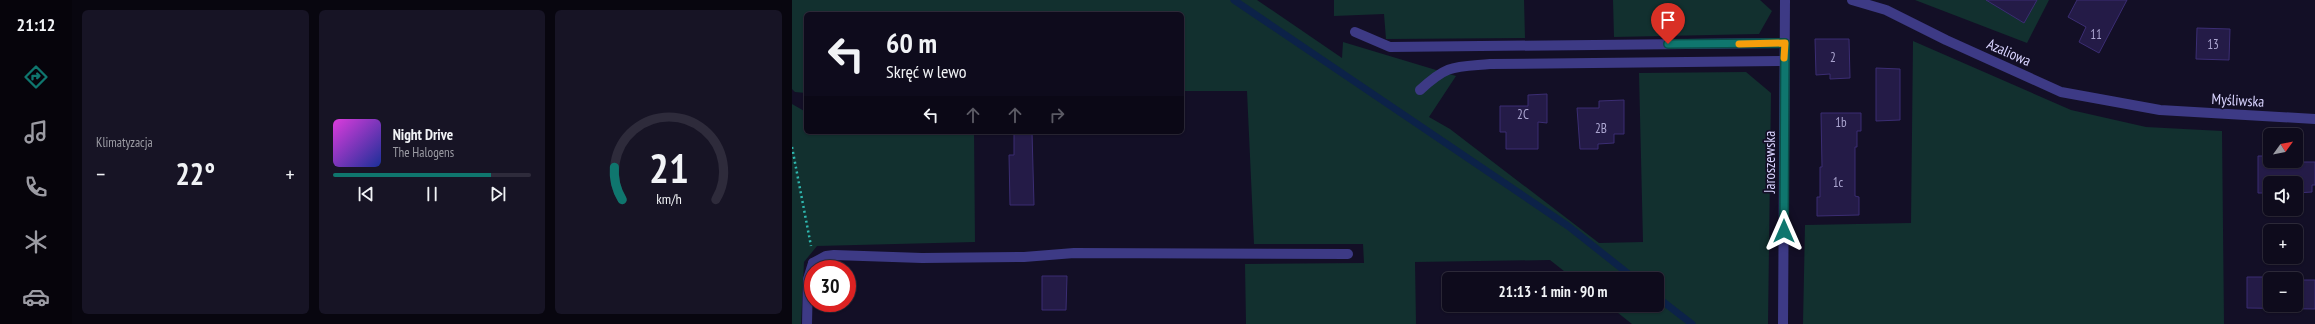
<!DOCTYPE html>
<html lang="pl">
<head>
<meta charset="utf-8">
<style>
	:root { --surface:#0e0b1c; --page:#171425; --text:#f1f3f6; --muted:#9b9ba3; --line:#2e2b3b; --accent:#0f766e }
	body { margin:0; font-family:"PT Sans Narrow",sans-serif; background:var(--page); color:var(--text); height:100vh; display:flex; flex-direction:column; font-size:15px; white-space:nowrap }
	* { box-sizing:border-box; margin:0 }
	p { font-size:13px; color:var(--muted) }
	.icon { flex:none; width:22px; height:22px; fill:none; stroke:currentColor; stroke-width:2; stroke-linecap:round; stroke-linejoin:round }
	.map { position:relative; flex:1; overflow:hidden }
	.side { display:flex; flex-direction:column; gap:10px; padding:10px; background:#08060f; width:720px }
	.side>* { flex:none }
	.banner { position:absolute; left:12px; top:12px; width:380px; height:122px; border-radius:6px; box-shadow:0 1px 3px #0004,0 0 0 1px var(--line); background:#0e0b1c; color:var(--text); overflow:hidden }
	.needle { width:26px; rotate:57deg }
	.tools { position:absolute; left:1471px; top:128px; display:grid; gap:8px }
	.tools a { display:grid; place-items:center; width:40px; height:40px; border-radius:6px; background:var(--surface); box-shadow:0 1px 3px #0004,0 0 0 1px var(--line); font-size:20px }
	.speed { position:absolute; left:12px; top:260px; display:flex; gap:8px; font-size:20px; font-weight:700; text-align:center }
	.speed>* { display:grid; place-content:center; width:52px; height:52px; border-radius:50%; background:var(--surface); box-shadow:0 1px 3px #0004,0 0 0 1px var(--line); line-height:1 }
	.speed .limit { border:6px solid #d22; background:#fff; color:#111 }
	.pin { position:absolute; display:grid; place-items:center; width:34px; height:34px; color:#fff; margin:-41px -17px; border-radius:50% 50% 50% 0; rotate:-45deg; box-shadow:0 0 4px #0007 }
	.pin .icon { rotate:45deg }
	.me { position:absolute; width:44px; margin:-22px; rotate:0deg; stroke-linejoin:round; filter:drop-shadow(0 0 3px #0008) }
	.turn { display:flex; align-items:center; gap:14px; height:84px; padding:0 16px; font-size:18px }
	.turn .icon { width:52px; height:52px; stroke-width:2.5 }
	.turn b { display:block; font-size:28px; line-height:34px }
	.lanes { display:flex; align-items:center; height:38px; padding:0 16px; background:#0003; justify-content:center; gap:20px; direction:ltr }
	.lanes .off { opacity:.35 }
	.big { font-size:30px; font-weight:700; line-height:1.1 }
	.side .widget { flex:1; display:flex; flex-direction:column; justify-content:center; gap:6px; min-width:0; padding:0 14px; border-radius:6px; background:var(--page) }
	.side .dial { align-items:center; gap:0 }
	.dial svg { height:104px; overflow:visible; fill:none; stroke:var(--line); stroke-width:7; stroke-linecap:round; text-anchor:middle }
	.dial text { fill:var(--text); stroke:none }
	.song { display:flex; align-items:center; gap:12px }
	.cover { width:48px; height:48px; border-radius:6px; background:linear-gradient(135deg,hsl(300 70% 55%),hsl(230 70% 35%)) }
	.played { height:4px; border-radius:2px; background:linear-gradient(90deg,var(--accent) 80%,var(--line) 80%) }
	.keys { display:flex; justify-content:space-around; direction:ltr }
	.heat { display:flex; justify-content:space-between; align-items:center; font-size:22px; direction:ltr }
	.side .tiles { flex:1; display:grid; gap:10px; grid-template-columns:repeat(3,1fr) }
	.trip { position:absolute; left:650px; top:272px; width:222px; height:40px; border-radius:6px; background:var(--surface); box-shadow:0 1px 3px #0004,0 0 0 1px var(--line); font-weight:700; line-height:40px; text-align:center }
	main { display:flex; flex:1; min-height:0 }
	.tab-bar { display:flex; flex-direction:column; width:72px; justify-content:space-around; align-items:center; background:#06040b; color:var(--muted) }
	.tab-bar .icon { width:28px; height:28px }
	.tab-bar .on { color:var(--accent) }
	.tab-bar b { font-size:18px; color:var(--text) }
	.map>svg:first-child { display:block }
</style>
</head>
<body>
<main>
<nav class="tab-bar">
<b>21:12</b>
<svg class="icon on" aria-label="directions" viewBox="0 0 24 24"><path d="M12 3l9 9-9 9-9-9zM9 14v-3h6M13 9l2 2-2 2"/></svg>
<svg class="icon" aria-label="music" viewBox="0 0 24 24"><path d="M9 18V5l10-2v13"/><circle cx="6" cy="18" r="3"/><circle cx="16" cy="16" r="3"/></svg>
<svg class="icon" aria-label="phone" viewBox="0 0 24 24"><path d="M5 4h4l2 5-3 2q2 4 5 5l2-3 5 2v4C11 20 4 13 5 4z"/></svg>
<svg class="icon" aria-label="climate" viewBox="0 0 24 24"><path d="M12 3v18M4 7l16 10M4 17L20 7"/></svg>
<svg class="icon" aria-label="car" viewBox="0 0 24 24"><path d="M5 17H2v-5l4-1 3-4h7l3 4 3 1v5h-3M9 17h6M6 11h13"/><circle cx="7" cy="17" r="2"/><circle cx="17" cy="17" r="2"/></svg>
</nav>
<section class="side">
<div class="tiles">
<div class="widget"><p>Klimatyzacja</p>
<div class="heat"><a>−</a><b class="big">22°</b><a>+</a></div>
</div>
<div class="widget">
<div class="song"><i class="cover"></i><div><b>Night Drive</b><p>The Halogens</p></div></div>
<div class="played"></div>
<div class="keys"><svg class="icon" aria-label="previous" viewBox="0 0 24 24"><path d="M18 5L8 12l10 7zM5 5v14"/></svg><svg class="icon" aria-label="pause" viewBox="0 0 24 24"><path d="M8 5v14M16 5v14"/></svg><svg class="icon" aria-label="next" viewBox="0 0 24 24"><path d="M6 5l10 7-10 7zM19 5v14"/></svg></div>
</div>
<div class="widget dial"><svg viewBox="0 0 100 80">
<path d="M14 69A42 42 0 1 1 86 69"/>
<path d="M14 69A42 42 0 0 1 8 44" stroke="#0f766e"/>
<text x="50" y="56" font-size="32" font-weight="700">21</text>
<text x="50" y="72" font-size="11">km/h</text>
</svg></div>
</div>
</section>
<div class="map">
<svg width="1523" height="324" viewBox="0 0 1523 324">
	<rect width="100%" height="100%" fill="#130f26"/>
	<path fill="#12302f" d="M0,0H465L550,58L551,42L664,76L637,117L658,129L807,243L851,242L847,73L954,72L979,93L976,324H840L816,305H865V279H782L758,260L623,262L624,324H454L453,264L572,263L571,244H462L455,91H390V14H14V93L3,92L0,89Z
		M542,0H732L733,38L594,39L592,14L542,16Z
		M821,0H968L980,11L967,34L822,37Z
		M1123,0H1257L1235,43Z
		M1121,41L1279,110L1354,127L1430,131L1432,324H1011L1013,225L1119,223Z
		M0,104L14,112V132H182L183,242L25,246L12,262L9,324H0Z"/>
	<g fill="none" stroke-linecap="round" stroke-linejoin="round">
		<path stroke="#0c2248" stroke-width="7" d="M442,0L776,226L843,279
			M865,297L900,324"/>
	</g>
	<path fill="#241b47" stroke="#3b2d73" d="M1194,0H1245L1232,23Z
		M1285,0H1335L1307,53L1287,42L1294,27L1276,17Z
		M1405,28L1438,29L1437,60L1404,59Z
		M1023,39H1057L1058,78L1038,79V74L1024,75Z
		M1084,68L1108,69V120L1084,121Z
		M755,94V123L746,122V149H714V132H708V106H736V95Z
		M832,100V134H822V143L806,144V149H788L785,108H807V101Z
		M1029,113H1069V131H1065V147H1063V196L1067,197V215L1025,216V197H1028V167H1030Z
		M222,132H240L242,205H218L217,155H222Z
		M1466,156H1478V161H1504V156L1505,162H1523V185H1520V192L1504,193V183H1478V193H1466Z
		M250,276H275L274,310H250Z
		M1455,277H1485V279H1478V305H1504V280H1523V309L1455,308Z"/>
	<g fill="none" stroke-linecap="round" stroke-linejoin="round">
		<path stroke="#2fb8b0" stroke-width="2.5" stroke-dasharray="2 3" stroke-linecap="butt" d="M0,147L19,246"/>
		<path stroke="#3d3a85" stroke-width="10" d="M563,32L598,47L993,43
			M628,90C656,64 662,67 698,64L992,61
			M21,263L34,256L42,255L130,258L232,257L282,253L556,254"/>
		<path stroke="#3d3a85" stroke-width="10" d="M1060,0L1094,10L1154,40L1269,92L1368,110L1523,119
			M15,324L16,279L21,263
			M991,324L993,0"/>
	</g>
	<g fill="none" stroke-linecap="round" stroke-linejoin="round">
		<defs>
			<path id="route" d="M876,44L993,43L992,231"/>
		</defs>
		<use href="#route" stroke="#0a4d48" stroke-width="10"/>
		<use href="#route" stroke="#0f766e" stroke-width="7"/>
		<path stroke="#f59e0b" stroke-width="7" d="M947,44L993,43L992,58"/>
	</g>
	<g text-anchor="middle" dominant-baseline="central" stroke-width="3.5" stroke-linejoin="round" paint-order="stroke">
		<g font-size="13" fill="#aca6d1">
			<text x="1304" y="34">11</text>
			<text x="1421" y="44">13</text>
			<text x="1041" y="57">2</text>
			<text x="731" y="114">2C</text>
			<text x="1049" y="122">1b</text>
			<text x="809" y="128">2B</text>
			<text x="1046" y="182">1c</text>
		</g>
		<g font-size="15" fill="#d9d4ff" stroke="#130f26">
			<text transform="translate(1217 52) rotate(24)">Azaliowa</text>
			<text transform="translate(1446 100) rotate(3)">Myśliwska</text>
			<text transform="translate(977 162) rotate(-90)">Jaroszewska</text>
		</g>
	</g>
</svg>
<div class="tools">
<a><svg class="needle" viewBox="-14 -14 28 28"><path d="M0-13l5 13h-10z" fill="#e53935"/><path d="M0 13l5-13h-10z" fill="#9b9ba3"/></svg></a>
<a><svg class="icon" aria-label="sound" viewBox="0 0 24 24"><path d="M4 9h4l5-4v14l-5-4H4zM17 9q2 3 0 6"/></svg></a>
<a>+</a>
<a>−</a>
</div>
<div class="speed"><div class="limit">30</div></div>
<div class="pin" style="left:876px;top:44px;background:#d93025"><svg class="icon" aria-label="arrive" viewBox="0 0 24 24"><path d="M6 21V4h12l-3 4 3 4H6"/></svg></div>
<svg class="me" style="left:992px;top:231px" viewBox="-20 -20 40 40"><path d="M0-17L14 15 0 8-14 15z" fill="#0f766e" stroke="#fff" stroke-width="4"/></svg>
<div class="trip">21:13 · 1 min · 90 m</div>
<div class="banner">
<div class="turn"><svg class="icon" aria-label="left" viewBox="0 0 24 24"><path d="M17 20v-9H6M10 6l-5 5 5 5"/></svg><div><b>60 m</b>Skręć w lewo</div></div>
<div class="lanes"><svg class="icon" aria-label="left" viewBox="0 0 24 24"><path d="M17 20v-9H6M10 6l-5 5 5 5"/></svg><svg class="icon off" aria-label="ahead" viewBox="0 0 24 24"><path d="M12 20V5M6 11l6-6 6 6"/></svg><svg class="icon off" aria-label="ahead" viewBox="0 0 24 24"><path d="M12 20V5M6 11l6-6 6 6"/></svg><svg class="icon off" aria-label="right" viewBox="0 0 24 24"><path d="M7 20v-9h11M14 6l5 5-5 5"/></svg></div>
</div>
</div>
</main>
</body>
</html>
